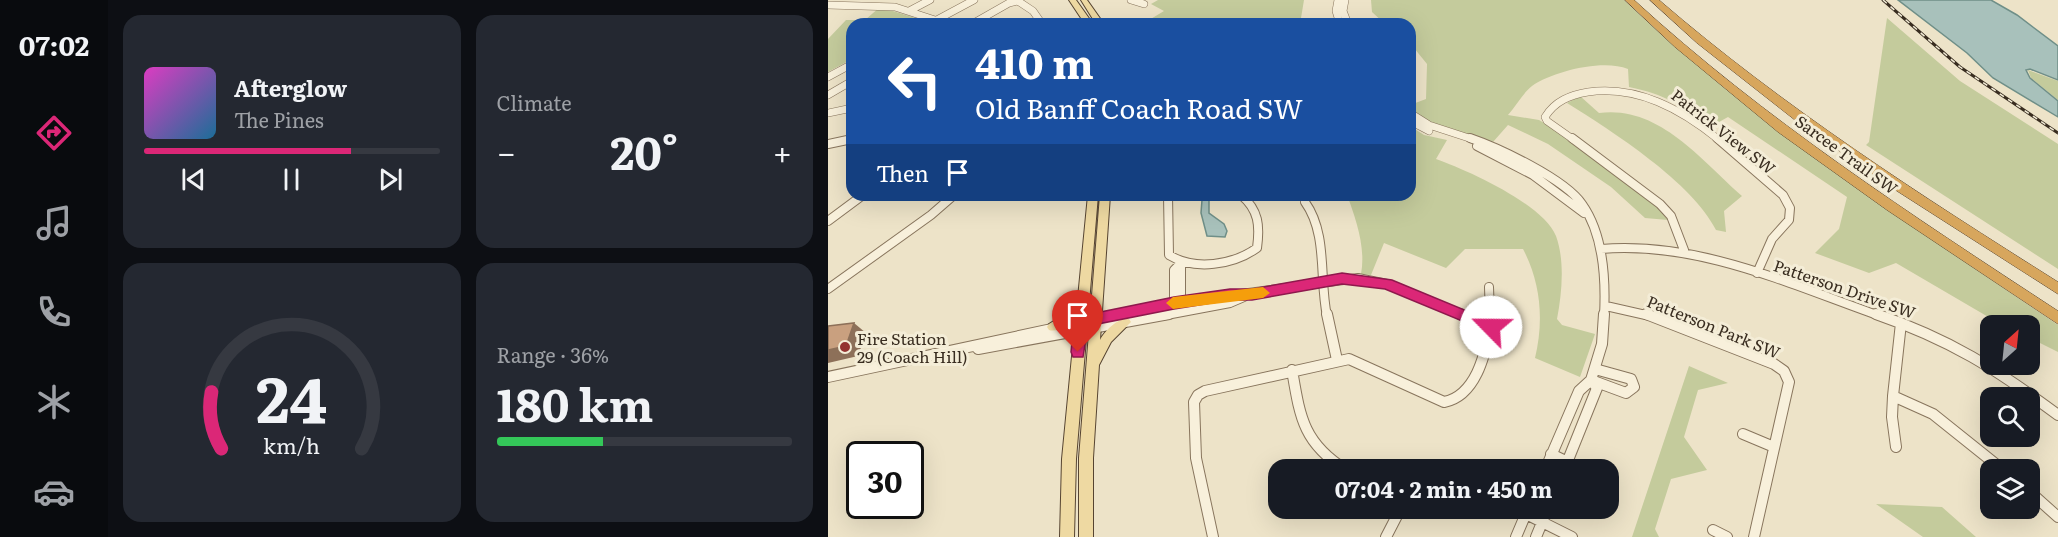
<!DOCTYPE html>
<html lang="en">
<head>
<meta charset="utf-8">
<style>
	:root { --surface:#171b24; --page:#242831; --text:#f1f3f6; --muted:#9ea1a6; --line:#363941; --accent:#db2777 }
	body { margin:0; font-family:Literata,serif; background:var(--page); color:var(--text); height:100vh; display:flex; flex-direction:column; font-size:22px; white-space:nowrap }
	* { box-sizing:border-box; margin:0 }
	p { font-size:20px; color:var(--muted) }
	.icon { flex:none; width:33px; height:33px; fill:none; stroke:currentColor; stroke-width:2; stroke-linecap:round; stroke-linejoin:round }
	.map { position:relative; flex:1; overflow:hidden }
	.sheet { display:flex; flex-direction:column; gap:15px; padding:15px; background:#0d0f14; width:720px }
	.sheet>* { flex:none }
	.hud { position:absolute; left:18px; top:18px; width:570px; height:183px; border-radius:18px; box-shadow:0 6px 24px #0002; background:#1a4fa0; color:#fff; overflow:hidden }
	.needle { width:39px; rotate:27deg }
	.controls { position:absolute; left:1152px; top:315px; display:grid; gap:12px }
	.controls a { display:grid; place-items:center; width:60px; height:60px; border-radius:12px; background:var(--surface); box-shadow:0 6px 24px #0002; font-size:30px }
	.speed { position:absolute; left:18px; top:441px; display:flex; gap:12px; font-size:30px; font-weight:700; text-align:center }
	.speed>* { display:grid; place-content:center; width:78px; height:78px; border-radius:50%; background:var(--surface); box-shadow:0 6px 24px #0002; line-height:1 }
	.speed .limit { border:3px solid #111; border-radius:9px; background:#fff; color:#111 }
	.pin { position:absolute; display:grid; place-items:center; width:51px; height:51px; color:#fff; margin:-62px -26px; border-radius:50% 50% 50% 0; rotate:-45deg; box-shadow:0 0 6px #0007 }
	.pin .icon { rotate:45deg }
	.me { position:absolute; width:66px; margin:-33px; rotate:293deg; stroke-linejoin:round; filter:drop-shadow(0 0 4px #0008) }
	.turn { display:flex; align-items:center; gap:21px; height:126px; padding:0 30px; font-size:27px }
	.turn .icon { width:78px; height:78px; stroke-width:2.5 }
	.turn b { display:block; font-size:42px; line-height:51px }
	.then { display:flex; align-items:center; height:57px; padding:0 30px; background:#0003; gap:12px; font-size:22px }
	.big { font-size:45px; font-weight:700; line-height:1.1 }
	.sheet .card { flex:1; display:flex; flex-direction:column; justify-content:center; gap:9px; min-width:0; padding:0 21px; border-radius:18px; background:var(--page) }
	.sheet .dial { align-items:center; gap:0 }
	.dial svg { height:156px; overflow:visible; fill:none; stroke:var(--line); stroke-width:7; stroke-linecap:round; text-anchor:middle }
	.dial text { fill:var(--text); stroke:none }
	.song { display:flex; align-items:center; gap:18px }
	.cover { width:72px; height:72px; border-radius:9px; background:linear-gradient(135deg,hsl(310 70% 55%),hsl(200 70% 35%)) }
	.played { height:6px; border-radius:3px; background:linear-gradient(90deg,var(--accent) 70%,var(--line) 70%) }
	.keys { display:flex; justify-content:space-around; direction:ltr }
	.heat { display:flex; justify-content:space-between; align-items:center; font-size:33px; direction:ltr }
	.charge { height:9px; border-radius:4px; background:linear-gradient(90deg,#34c759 36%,var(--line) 0) }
	.sheet .tiles { flex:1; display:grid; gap:15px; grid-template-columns:repeat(2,1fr) }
	.trip { position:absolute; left:440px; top:459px; width:351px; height:60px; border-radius:18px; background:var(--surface); box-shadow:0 6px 24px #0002; font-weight:700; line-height:60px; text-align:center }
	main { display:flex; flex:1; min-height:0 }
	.tabs { display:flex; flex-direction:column; width:108px; justify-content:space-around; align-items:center; background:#090b0e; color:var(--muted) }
	.tabs .icon { width:42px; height:42px }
	.tabs .current { color:var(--accent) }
	.tabs b { font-size:27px; color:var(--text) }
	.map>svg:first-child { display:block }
</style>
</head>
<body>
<main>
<nav class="tabs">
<b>07:02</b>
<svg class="icon current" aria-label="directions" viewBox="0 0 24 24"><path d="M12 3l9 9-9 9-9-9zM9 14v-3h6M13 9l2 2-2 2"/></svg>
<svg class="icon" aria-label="music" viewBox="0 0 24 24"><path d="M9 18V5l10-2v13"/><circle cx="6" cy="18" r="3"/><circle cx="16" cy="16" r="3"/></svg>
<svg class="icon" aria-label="phone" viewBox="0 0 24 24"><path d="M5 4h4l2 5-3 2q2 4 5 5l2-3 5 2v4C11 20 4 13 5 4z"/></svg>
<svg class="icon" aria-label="climate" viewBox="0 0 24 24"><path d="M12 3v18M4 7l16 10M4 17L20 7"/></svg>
<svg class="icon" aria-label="car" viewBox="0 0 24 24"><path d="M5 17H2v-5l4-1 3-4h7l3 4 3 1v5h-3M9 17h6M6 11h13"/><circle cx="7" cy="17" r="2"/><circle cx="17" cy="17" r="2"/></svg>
</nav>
<section class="sheet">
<div class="tiles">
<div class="card">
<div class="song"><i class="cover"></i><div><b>Afterglow</b><p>The Pines</p></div></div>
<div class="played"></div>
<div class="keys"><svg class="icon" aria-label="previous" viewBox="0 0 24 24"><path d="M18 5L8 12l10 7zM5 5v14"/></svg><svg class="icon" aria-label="pause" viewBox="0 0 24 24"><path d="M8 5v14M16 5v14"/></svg><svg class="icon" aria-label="next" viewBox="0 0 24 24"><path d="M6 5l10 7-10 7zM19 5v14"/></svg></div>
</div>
<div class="card"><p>Climate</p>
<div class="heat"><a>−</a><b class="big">20°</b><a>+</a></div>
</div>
<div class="card dial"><svg viewBox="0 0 100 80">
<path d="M14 69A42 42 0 1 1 86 69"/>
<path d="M14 69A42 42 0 0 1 9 40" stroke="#db2777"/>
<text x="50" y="56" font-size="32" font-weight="700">24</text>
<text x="50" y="72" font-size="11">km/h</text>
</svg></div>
<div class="card"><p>Range · 36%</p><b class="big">180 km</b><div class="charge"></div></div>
</div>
</section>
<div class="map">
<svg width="1230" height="537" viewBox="0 0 1230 537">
	<rect width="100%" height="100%" fill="#ede3c8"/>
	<path fill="#c4cb9c" d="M330,0H476L473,18L476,24H324L321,20L336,11L323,4Z
		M543,0H796C929,126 1079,222 1230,325V352L1204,339L1202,341V326L1174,325L1068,263L1041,273L987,253L1011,229L1019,197L900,117L880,128C851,103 838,95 801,87L800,69C775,59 726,71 704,86C695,93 688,106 680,115L711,120L723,127L826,203L840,220L817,218L783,187L720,144L680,125L665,142C639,133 598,129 582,105L598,99L599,64L582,43V24H557L544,12Z
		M52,7L97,21L92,24H24V59L0,72V39L18,20H37Z
		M1059,18L1132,81L1230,144V269L1038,145L1041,142Z
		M1200,70L1230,81V100L1203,78Z
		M752,96L771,113C831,105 873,160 914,196L896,211L898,232L888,230C865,183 784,131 739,103Z
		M582,126L596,135L619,140L608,159C639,170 715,204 728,236C737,261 734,293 729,319L734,325L767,334L752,377L707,358C716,321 713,283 695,249H637L618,268L556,243L543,275L533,274C538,248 528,219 519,195H582Z
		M861,366L900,383L870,390L856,437L879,470L843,479L827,529L831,537H804Z
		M1048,504L1114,507L1148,537H1095Z"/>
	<path fill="#a8c1bb" stroke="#6f8f88" stroke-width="1.5" d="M1070,0H1163L1189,15L1230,46V80L1202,69L1198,70L1202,78L1230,101V117L1165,78L1139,53Z
		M377,197L381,198V213L396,224L399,231L397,237L379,236L373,213L374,200Z"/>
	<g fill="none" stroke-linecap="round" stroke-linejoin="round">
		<defs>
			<path id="minor-far2" d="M303,0L316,4
				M510,0L508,11L512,24
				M517,0L515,11L520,24
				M0,5L67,7L107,20
				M81,11L102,0
				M103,23L146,0
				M144,24L181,3L190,1L205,11L214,24
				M0,77L24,64
				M0,95L24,81
				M0,113L24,108
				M582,113L601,125L647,140
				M582,121L601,131
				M20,140L24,139
				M746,140L719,121L717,117C727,101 742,95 760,92C809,85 853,109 891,140"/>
			<path id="minor-far1" d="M642,138C671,148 737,179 754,204C776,235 778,279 776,316
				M744,138L832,204L843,216L856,250
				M889,138L955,195L962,208L961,220L944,239L929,273
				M0,144L24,139
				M649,146L705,175L756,213
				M340,195L341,255C367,271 405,265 429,248C432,226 431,210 413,195
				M477,202C500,234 491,279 499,316
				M0,221L35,195
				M773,249C871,241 961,284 1052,316
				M353,263V306
				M661,287L662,316
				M0,289L103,215L126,195
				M778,306L822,316
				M349,308L346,303V270L353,263
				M287,316L346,303L530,278L559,284L635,316
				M333,316L402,303L416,297"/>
			<path id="minor" d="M499,314L509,360
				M662,314L663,327
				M818,314L946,364L956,371L961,382L926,537
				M1048,314C1123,340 1167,368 1230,415
				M1073,323L1065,396L1105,414L1175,470
				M150,349L341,314
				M464,370C472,417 475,443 518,470
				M0,377L294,314
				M763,380L798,393L806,387L803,379L767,369
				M1065,396L1064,417L1068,447
				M915,434L946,447
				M723,454L756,470
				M717,470L751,391L763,380L774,344L776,314
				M736,470L769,388L763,380
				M1202,492L1230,517
				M698,514L744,537
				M885,530L899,537
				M385,537L368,458L366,402L370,395L377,391L521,359L616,402C648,396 657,354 663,327L632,314
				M558,537L573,508
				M688,537L699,511
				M708,537L720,508"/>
			<path id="major" d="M241,0H248L265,24H257Z
				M253,0H259L276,24H268Z
				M260,195H270L248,459L246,537H232L234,459L248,315C243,323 230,333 221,330L219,327L221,324L237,314L250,298Z
				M272,195H282L272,340C277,331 290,317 301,319L303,322L283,342L271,365L265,458V537H251V458Z"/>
			<path id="highway" d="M797,0H806C937,120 1082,214 1230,311V324L1059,210L950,132L847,47Z
				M822,0H831C955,107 1092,195 1230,282V294L1069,191L967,120L869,43Z"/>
		</defs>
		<use href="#minor-far2" stroke="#88755d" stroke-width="8"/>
		<use href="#minor-far1" stroke="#88755d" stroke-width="10"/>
		<use href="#minor" stroke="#88755d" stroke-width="12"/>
		<use href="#major" stroke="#564431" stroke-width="2"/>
		<use href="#highway" stroke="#564431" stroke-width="1"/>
		<use href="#minor-far2" stroke="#f8f0db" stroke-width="7"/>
		<use href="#minor-far1" stroke="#f8f0db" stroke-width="8"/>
		<use href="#minor" stroke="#f8f0db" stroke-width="10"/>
		<use href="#major" fill="#eed9a2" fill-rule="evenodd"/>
		<use href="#highway" fill="#d7a65d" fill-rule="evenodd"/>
		<defs>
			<path id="rail" d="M1055,0L1132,67L1230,133"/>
		</defs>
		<use href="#rail" stroke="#392d20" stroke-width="3"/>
		<use href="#rail" stroke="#f4edd7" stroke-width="1.5" stroke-dasharray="5" stroke-linecap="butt"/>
	</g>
	<path fill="#8d7059" d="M26,323L38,333L30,356L0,363V350Z"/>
	<path fill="#c9a07f" stroke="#8d7059" stroke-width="1.5" d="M26,323L18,346L0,350V326Z"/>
	<path fill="#db2777" stroke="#8e194d" stroke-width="1.5" d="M514,273L564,280L668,323L670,327L663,333L557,289L514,284L424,300H402L346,309L260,326L255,357H245L243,352L246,322L253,316L346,297L402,289H424Z"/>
	<path fill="#f59e0b" d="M435,287L442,293L435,298L345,309L338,303L345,297Z"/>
	<circle fill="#943330" stroke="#f4edd7" stroke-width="2" cx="17" cy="347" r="6"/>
	<g text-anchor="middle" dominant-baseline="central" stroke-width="6" stroke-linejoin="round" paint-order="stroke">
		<g font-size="16" fill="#392d20" stroke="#f4edd7">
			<text transform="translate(896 131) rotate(38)">Patrick View SW</text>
			<text transform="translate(1019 154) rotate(36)">Sarcee Trail SW</text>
			<text transform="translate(1017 288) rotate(19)">Patterson Drive SW</text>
			<text transform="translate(886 326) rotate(22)">Patterson Park SW</text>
		</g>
		<g font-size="16" fill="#392d20" stroke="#f4edd7" text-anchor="start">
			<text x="29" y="338">Fire Station<tspan x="29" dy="18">29 (Coach Hill)</tspan></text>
		</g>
	</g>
</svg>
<div class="controls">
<a><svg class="needle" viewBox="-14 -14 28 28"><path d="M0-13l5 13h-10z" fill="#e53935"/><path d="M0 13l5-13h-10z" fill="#9ea1a6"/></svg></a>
<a><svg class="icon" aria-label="search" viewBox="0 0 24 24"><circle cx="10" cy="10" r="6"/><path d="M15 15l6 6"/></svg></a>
<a><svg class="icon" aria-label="layers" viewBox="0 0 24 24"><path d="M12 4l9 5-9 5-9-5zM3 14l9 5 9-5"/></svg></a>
</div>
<div class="speed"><div class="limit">30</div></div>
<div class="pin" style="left:250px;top:352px;background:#d93025"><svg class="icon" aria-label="arrive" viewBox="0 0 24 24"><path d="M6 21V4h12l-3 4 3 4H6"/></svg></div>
<svg class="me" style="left:663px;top:327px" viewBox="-20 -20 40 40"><circle r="19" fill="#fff"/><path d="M0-13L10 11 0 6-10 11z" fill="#db2777"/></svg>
<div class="trip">07:04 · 2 min · 450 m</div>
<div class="hud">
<div class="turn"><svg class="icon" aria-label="left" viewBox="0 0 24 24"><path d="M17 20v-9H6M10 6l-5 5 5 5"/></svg><div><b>410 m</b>Old Banff Coach Road SW</div></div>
<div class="then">Then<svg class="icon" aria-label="arrive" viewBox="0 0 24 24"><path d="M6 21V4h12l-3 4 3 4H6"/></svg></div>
</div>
</div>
</main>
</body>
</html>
